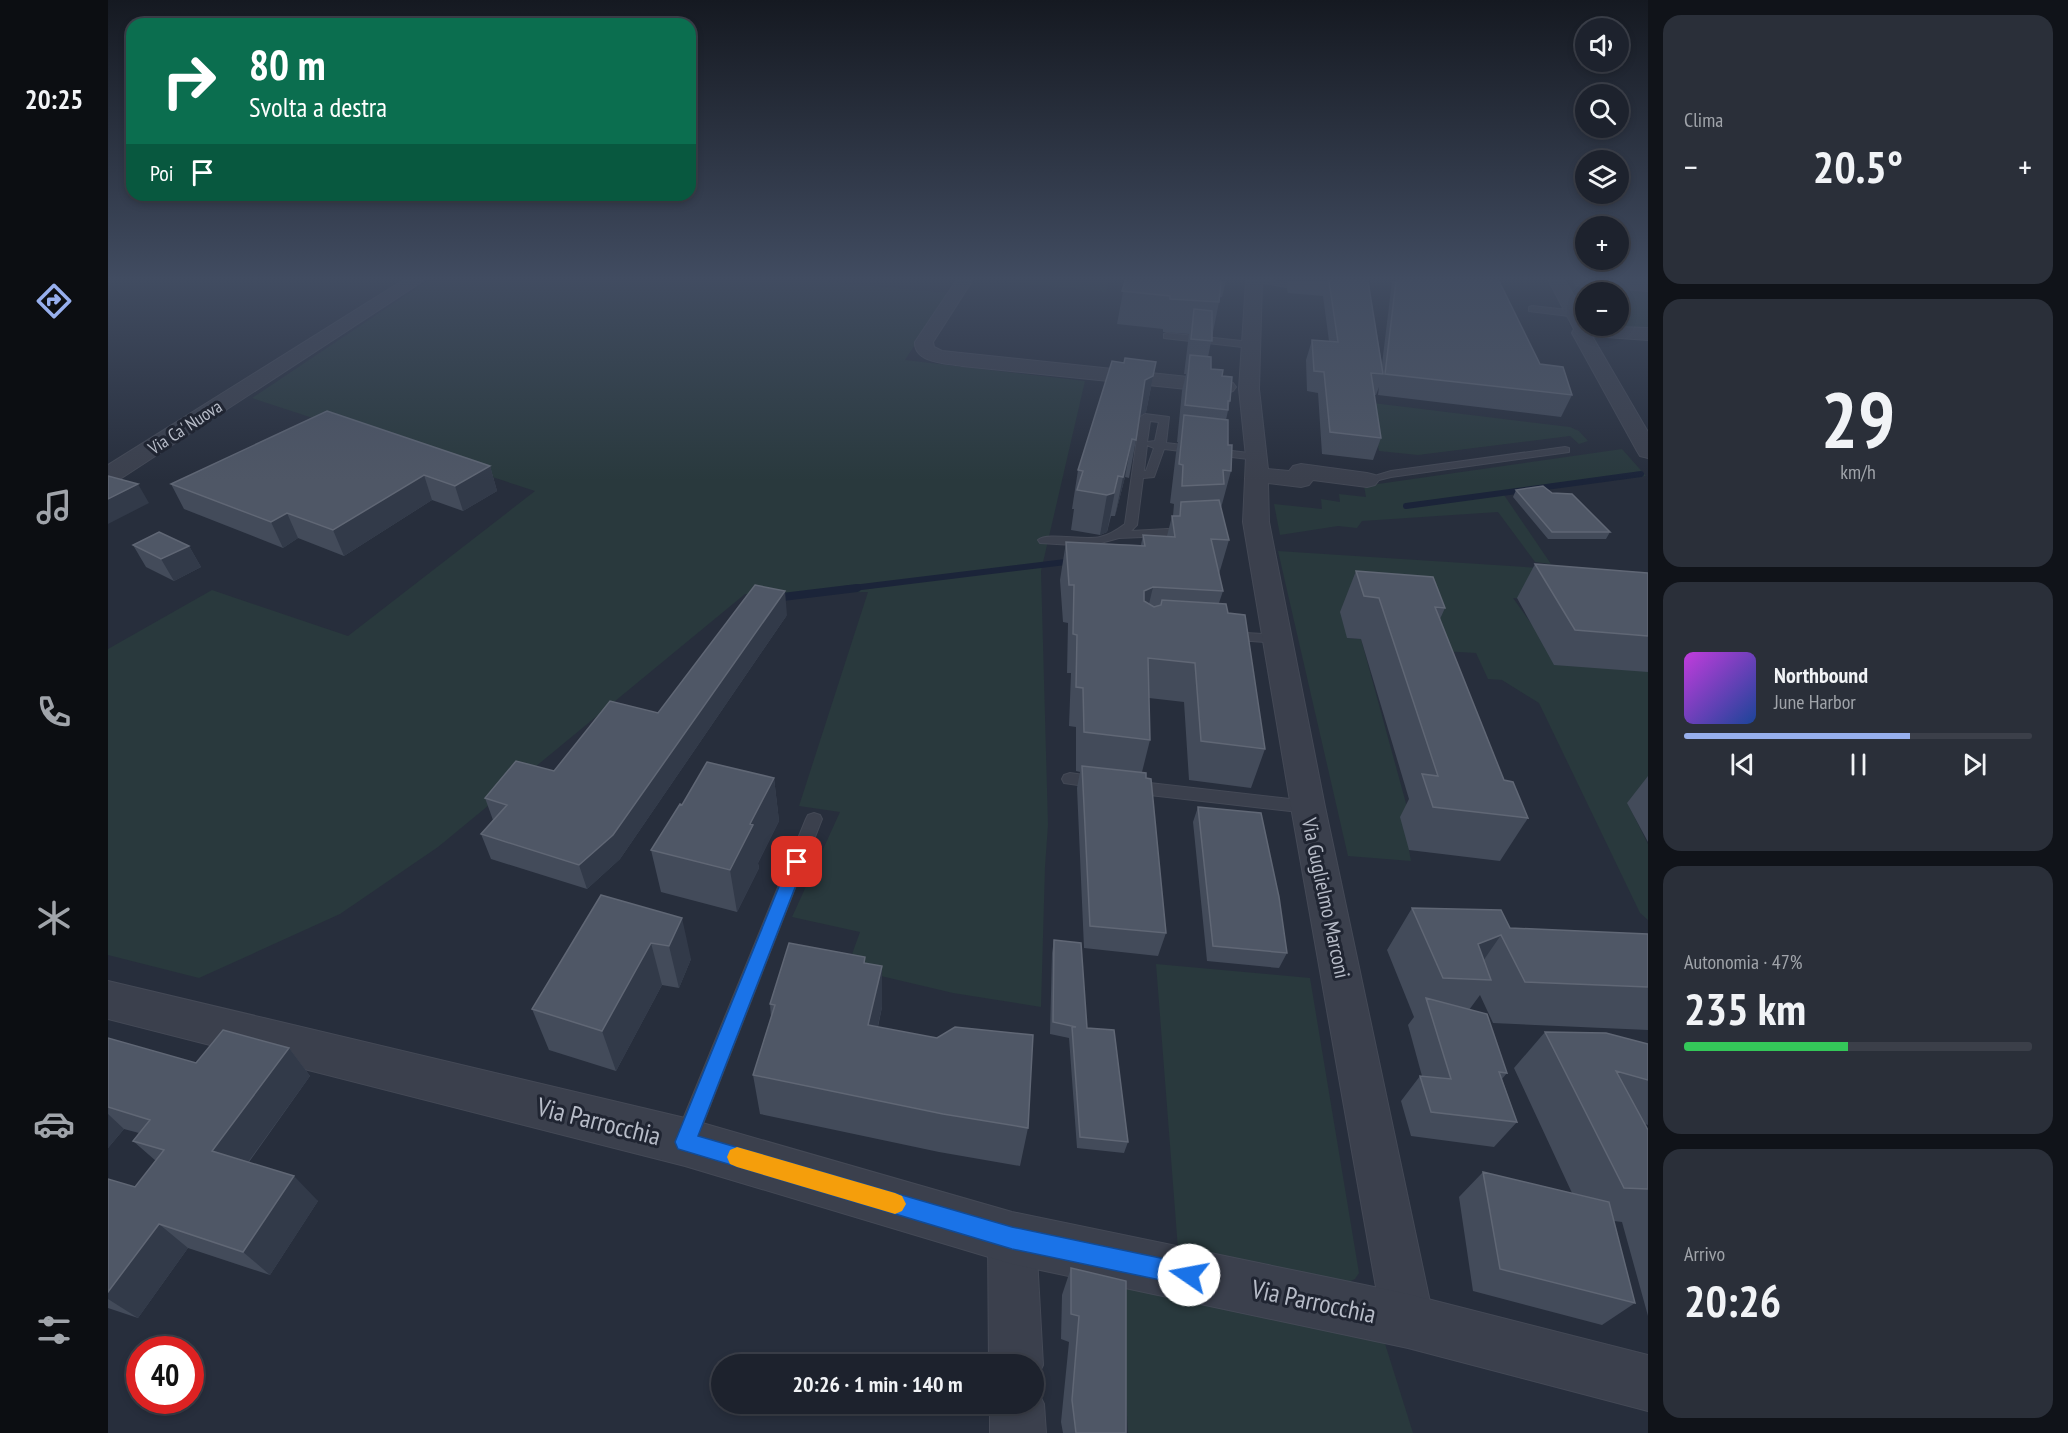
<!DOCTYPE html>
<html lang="it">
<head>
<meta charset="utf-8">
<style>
	:root { --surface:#1d222d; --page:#2a2f39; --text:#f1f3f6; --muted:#a0a4aa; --line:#3b3f49; --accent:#97afed }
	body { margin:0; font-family:"PT Sans Narrow",sans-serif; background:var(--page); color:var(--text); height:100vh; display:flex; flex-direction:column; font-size:22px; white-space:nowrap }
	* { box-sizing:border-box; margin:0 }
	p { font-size:20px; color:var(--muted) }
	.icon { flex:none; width:33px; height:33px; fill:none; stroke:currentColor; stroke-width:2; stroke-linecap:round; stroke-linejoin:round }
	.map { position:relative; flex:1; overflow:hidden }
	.details { display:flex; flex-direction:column; gap:15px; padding:15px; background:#101319; width:420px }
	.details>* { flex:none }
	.banner { position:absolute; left:18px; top:18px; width:570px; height:183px; border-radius:18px; box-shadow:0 3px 9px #0003,0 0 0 2px var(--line); background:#0b6e4f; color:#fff; overflow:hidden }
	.tools { position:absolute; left:1467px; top:18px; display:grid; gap:12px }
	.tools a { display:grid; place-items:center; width:54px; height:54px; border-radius:50%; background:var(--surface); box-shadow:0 3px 9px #0003,0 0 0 2px var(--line); font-size:30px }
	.speed { position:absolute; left:18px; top:1336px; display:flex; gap:12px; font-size:30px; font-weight:700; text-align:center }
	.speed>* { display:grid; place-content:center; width:78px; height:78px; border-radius:50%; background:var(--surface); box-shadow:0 3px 9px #0003,0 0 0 2px var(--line); line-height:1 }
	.speed .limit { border:9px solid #d22; background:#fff; color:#111 }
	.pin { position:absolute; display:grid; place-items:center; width:51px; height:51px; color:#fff; margin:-26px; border-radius:12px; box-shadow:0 3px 9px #0006 }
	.me { position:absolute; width:66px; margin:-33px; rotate:282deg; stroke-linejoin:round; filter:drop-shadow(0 0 4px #0008) }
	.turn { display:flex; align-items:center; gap:21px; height:126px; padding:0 24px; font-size:27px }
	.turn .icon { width:78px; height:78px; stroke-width:2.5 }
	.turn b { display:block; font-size:42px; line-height:51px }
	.then { display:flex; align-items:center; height:57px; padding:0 24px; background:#0003; gap:12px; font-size:22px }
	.big { font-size:45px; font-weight:600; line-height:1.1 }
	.details .card { flex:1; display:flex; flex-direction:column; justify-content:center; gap:9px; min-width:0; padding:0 21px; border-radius:18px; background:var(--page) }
	.details .dial { align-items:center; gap:0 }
	.dial b { font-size:78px; line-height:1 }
	.song { display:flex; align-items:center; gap:18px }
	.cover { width:72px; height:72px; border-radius:9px; background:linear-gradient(135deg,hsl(290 70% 55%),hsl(220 70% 35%)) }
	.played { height:6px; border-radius:3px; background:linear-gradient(90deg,var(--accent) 65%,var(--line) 65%) }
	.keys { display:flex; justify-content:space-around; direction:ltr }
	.heat { display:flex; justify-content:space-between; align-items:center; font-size:33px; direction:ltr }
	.charge { height:9px; border-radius:4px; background:linear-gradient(90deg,#34c759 47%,var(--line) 0) }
	.trip { position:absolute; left:603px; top:1354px; width:333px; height:60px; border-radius:30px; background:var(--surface); box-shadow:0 3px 9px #0003,0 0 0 2px var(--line); font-weight:600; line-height:60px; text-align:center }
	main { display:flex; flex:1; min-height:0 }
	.tabs { display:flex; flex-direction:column; width:108px; justify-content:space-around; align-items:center; background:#0c0e12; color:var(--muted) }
	.tabs .icon { width:42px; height:42px }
	.tabs .selected { color:var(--accent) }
	.tabs b { font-size:27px; color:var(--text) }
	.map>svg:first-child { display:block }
</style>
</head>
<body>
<main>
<nav class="tabs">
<b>20:25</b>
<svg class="icon selected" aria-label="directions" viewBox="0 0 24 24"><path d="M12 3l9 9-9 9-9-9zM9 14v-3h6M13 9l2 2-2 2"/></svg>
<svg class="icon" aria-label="music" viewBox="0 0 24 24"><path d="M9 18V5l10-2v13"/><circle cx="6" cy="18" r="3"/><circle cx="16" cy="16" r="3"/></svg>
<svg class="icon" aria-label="phone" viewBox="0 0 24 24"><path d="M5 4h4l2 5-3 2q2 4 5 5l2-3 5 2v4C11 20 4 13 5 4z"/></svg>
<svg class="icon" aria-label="climate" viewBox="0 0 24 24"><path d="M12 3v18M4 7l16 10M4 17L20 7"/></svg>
<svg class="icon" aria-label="car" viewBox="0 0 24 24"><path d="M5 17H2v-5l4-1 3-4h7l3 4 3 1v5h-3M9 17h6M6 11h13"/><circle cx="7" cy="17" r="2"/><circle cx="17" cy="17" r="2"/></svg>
<svg class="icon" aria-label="filters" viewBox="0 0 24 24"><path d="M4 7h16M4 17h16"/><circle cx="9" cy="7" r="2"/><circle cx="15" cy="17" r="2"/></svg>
</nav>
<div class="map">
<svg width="1540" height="1433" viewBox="0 0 1540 1433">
	<rect width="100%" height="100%" fill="#272e3c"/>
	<path fill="#29393d" d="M319,281H710L841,293L797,360L977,381L933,571L940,825L937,867L933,1007L845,993L739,968L752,932L684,917L732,812L691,806L760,592L637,594L330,847L232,914L91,978L0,955V649L104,590L240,636L427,491L144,398Z
		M894,281H1001L998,292Z
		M1472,288L1540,292V331L1497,328L1495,326H1510V292H1478L1477,297Z
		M1265,403L1462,427L1471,431L1480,441L1471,444L1462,436L1310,455L1271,451L1263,413Z
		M1514,449L1538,476L1396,495L1443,564L1427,562L1390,512L1254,521L1249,528L1230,526L1172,535L1166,504L1214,509L1213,499L1232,502L1231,494L1258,497L1256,486Z
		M1170,551L1478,571L1511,607L1405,598L1425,626L1540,672V805L1520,804L1540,844V920L1532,913L1431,703L1394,680L1380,679L1368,653L1317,650L1306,619L1239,638L1253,639L1302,818L1301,850L1303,861L1240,856Z
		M1048,964L1202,978L1251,1273L1247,1279L1240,1282L1070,1249Z
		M1010,1260L1268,1315L1305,1433H1020Z"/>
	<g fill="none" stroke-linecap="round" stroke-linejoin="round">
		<path stroke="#1b2439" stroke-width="6" d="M1298,506L1533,474
			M737,589L966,561"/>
		<path stroke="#1b2439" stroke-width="8" d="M666,598L749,588"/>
		<defs>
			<path id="service" d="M1145,281H1166L1182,285L1178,287Z
				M1424,306L1469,311L1473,314L1469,317L1421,311V307Z
				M1059,333L1143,342L1148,345L1143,348L1056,338V334Z
				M1037,414L1061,417L1058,443L1149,454L1154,457L1149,460L1056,449L1046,477L1035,478L1029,525L1023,531L1078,528L1084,532L1082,535L1011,538L982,546L932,543L930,540C939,532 977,541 992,537C1001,535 1009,530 1017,524L1032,417ZM1042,421L1051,422L1047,441L1039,442ZM1039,445L1046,448L1038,471H1036Z
				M1457,447L1461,448V452L1283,477L1259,483L1253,480L1283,471Z
				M1120,632L1171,635L1178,639L1171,643L1115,639L1113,636Z
				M962,773L997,778L999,782L997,786L991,788L956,783L954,779L956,775Z
				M1024,781L1200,801L1206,803L1208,807L1206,811L1200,813L1024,793L1018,791L1016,787L1018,783Z
				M706,813L712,815L714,819L589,1139L586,1147L578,1150L570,1147L567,1139L698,819L700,815Z"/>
			<path id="minor" d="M848,281H864L825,342L826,347L834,351L1118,381L1125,383L1128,387L1125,391L1118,393L854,366C838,363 806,363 807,342Z
				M1138,281H1154L1151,389L1160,469L1181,471L1185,466L1193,464L1259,473L1267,475L1271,480L1267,485L1259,487L1205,480L1201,485L1193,487L1160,483L1161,522L1217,807L1326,1321L1318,1339L1300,1347L1282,1339L1274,1321L1183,807L1135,522L1138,457L1131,389Z
				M1441,281H1457L1478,316V326L1540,328V340L1484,336L1540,432V458L1532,456L1529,451L1464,333L1466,329Z
				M1466,281H1540V291L1474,286L1468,285Z
				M904,1214L921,1221L928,1238L935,1365L926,1384L936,1404L938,1433H882V1404H926V1365H881L880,1238L887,1221Z"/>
			<path id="tertiary" d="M294,281H315L9,481L0,483V465Z
				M0,981L577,1118L904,1212L1300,1294L1540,1355V1411L1300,1348L904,1264L577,1166L0,1019Z"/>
		</defs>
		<use href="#service" stroke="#444956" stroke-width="2"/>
		<use href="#minor" stroke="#444956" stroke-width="2"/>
		<use href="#tertiary" stroke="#444956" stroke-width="2"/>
		<use href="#service" fill="#3b404d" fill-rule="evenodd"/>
		<use href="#minor" fill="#3b404d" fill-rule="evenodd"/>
		<use href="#tertiary" fill="#3b404d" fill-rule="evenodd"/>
	</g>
	<path fill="#434b5a" d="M1017,281H1118L1114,297H1112L1100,357L1103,369L1114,376L1122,401L1118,420L1123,471L1113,508L1121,540L1111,574L1115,591L1111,603L1120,613L1157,749L1143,788L1081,780L1076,702L1041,698L1042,740L1034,772L1038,778L1058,933L1050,956L976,948L969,788L972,772L968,771V727L961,726L963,673H959L960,623L955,622L952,580L958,542L1033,545L1035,535L1059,536L1064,516H1065L1066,504L1062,503L1068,453L1070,442H1069L1074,391L1078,374H1076L1081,334L1055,332V329L1009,324Z
		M1177,281H1260L1274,364L1284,281H1391L1432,364L1464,395L1453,417L1270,395L1271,387L1268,395H1266L1273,438L1265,460L1214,454L1210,393L1199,391L1198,360L1204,340L1221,341L1215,296L1180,293L1179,289L1180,283Z
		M1048,362L1038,412L1032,416L1028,440L1021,478L1017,477L1007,516H1003L999,532L992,535L963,530L966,509H964L970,470L1016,363Z
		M382,466L389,491L355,511L324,500L236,556L190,538L175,548L76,509L63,484Z
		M1408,490L1444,493L1502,532L1498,539H1440L1405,497Z
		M25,545L81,546L93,567L66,581L38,567Z
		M1427,564L1540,573V672L1446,665L1409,598Z
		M1248,571L1337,608L1332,619L1396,780L1420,818L1392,861L1301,850L1292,817L1301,799L1253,639L1239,638L1232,612Z
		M679,615L512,859L479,889L383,859L373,834L385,820L377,798L446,771L550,713Z
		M1540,776V842L1519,803Z
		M666,778L671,821L650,863L651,868L629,912L553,892L543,850L574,805Z
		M1090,807L1179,953L1171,968L1099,961L1085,822Z
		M493,895L583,959L571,988L554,985L508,1071L441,1050L424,1009Z
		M1304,908L1402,928L1540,934V1030L1385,1023L1372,995L1361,1010L1399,1073L1394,1079L1409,1122L1386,1147L1303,1136L1293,1101L1312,1076H1314L1300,1025L1306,1017L1279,950Z
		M946,940L979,1028L1020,1142L1016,1153L969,1148L961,1038L942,1034L944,953Z
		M757,957V964L774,966V1007L770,1027L920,1128L912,1166L831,1152L652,1114L645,1075L663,1017L662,1004Z
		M1437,1032L1540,1044V1125L1537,1124L1540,1130V1316L1514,1222L1506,1221L1527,1303L1494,1325L1365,1291L1351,1197L1375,1172L1464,1193L1406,1068Z
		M0,1038L88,1063L181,1048L202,1076L141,1162L210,1201L162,1275L80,1248L30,1318L0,1308V1179L27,1187L48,1161L25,1141L31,1133L16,1129L0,1148Z
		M963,1268L1018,1430V1433H955L953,1422L961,1342L953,1339L954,1295Z"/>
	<path fill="#323a49" d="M1048,362L1038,412L1030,417L1037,380Z
		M1024,439L1017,477L1007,516L1015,477Z
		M382,466L389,491L355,511L347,486Z
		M316,475L324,500L236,556L225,530Z
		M1010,476L999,532L992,535L999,495Z
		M30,484L41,503L0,524V499Z
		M179,513L190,538L175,548L163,522Z
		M81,546L93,567L66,581L53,559Z
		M1045,587L1036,625V591Z
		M677,591L679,615L512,859L479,889L471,865Z
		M666,778L671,821L650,863L651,868L629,912L622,870L642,824Z
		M574,918L583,959L571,988L561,946Z
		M1393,935L1364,977L1370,944Z
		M543,943L554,985L508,1071L494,1031Z
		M774,966V1007L761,1065L760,1025Z
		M181,1048L202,1076L130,1176L104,1151Z
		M0,1114L16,1129L0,1148Z
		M186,1176L210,1201L162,1275L135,1252Z
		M51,1224L80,1248L30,1318L0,1299V1292Z"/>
	<path fill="#4f5766" stroke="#606775" stroke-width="1.5" d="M1017,281H1113L1111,302L1062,299V296L1014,291Z
		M1221,281H1260L1275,374L1263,373L1273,438L1222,432L1216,372L1206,371L1204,340L1230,342Z
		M1288,281H1391L1432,364L1455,367L1464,395L1277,374Z
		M1086,309L1104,311V341L1083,339Z
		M1082,355L1103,357V369L1115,370L1114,376L1124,377L1122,401H1120V410L1077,405Z
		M1017,358L1048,362L1045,376L1037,380L1028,440L1024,439L1015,477L1010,476L1006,493L999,495L969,490L975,471L970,470L1004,361L1016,363Z
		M219,411L382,466L347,486L316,475L225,530L179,513L163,522L63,484Z
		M1076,415L1120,420V445H1124L1123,471L1115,470L1116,484L1074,486L1075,465L1071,464Z
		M0,476L30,484L0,499Z
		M1435,486L1444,493L1464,494L1502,532H1444L1408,490Z
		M1111,500L1121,540L1103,539L1115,591L1045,587L1036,591V601L1046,607L1053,605L1054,600L1118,604L1120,613L1137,615L1157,749L1093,741L1087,663L1040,658L1042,740L976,732L975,688L968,687L969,635L965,634L966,585H961L958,542L1037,546L1035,535L1067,537L1064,516H1072L1073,502Z
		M51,532L81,546L53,559L25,545Z
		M1427,564L1540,573V636L1467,630Z
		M1248,571L1325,577L1337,608L1327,607L1396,780L1405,782L1420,818L1325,807L1314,774L1330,776L1271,598L1256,596Z
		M647,585L677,591L505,835L471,865L373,834L399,805L377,798L408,761L446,771L502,701L550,713Z
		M599,762L666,778L642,824L645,825L622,870L543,850L572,804L574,805Z
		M974,766L1038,773V778L1043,779L1058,933L982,926Z
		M1090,807L1153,813L1171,897L1179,953L1105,946Z
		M493,895L574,918L561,946L543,943L494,1031L424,1009Z
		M1304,908L1393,910L1402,928L1540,934V987L1417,982L1393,935L1370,944L1383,980L1335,978Z
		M946,940L973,943L979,1028L1006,1030L1020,1142L972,1137L964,1027H968L945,1022Z
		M681,943L757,957L756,963L774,966L760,1025L829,1038L847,1027L925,1035L920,1128L835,1114L645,1075L667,1005L662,1004Z
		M1318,998L1379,1014L1399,1073L1391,1072L1409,1122L1323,1112L1312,1076L1343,1079Z
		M115,1030L181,1048L104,1151L186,1176L135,1252L51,1224L0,1292V1179L27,1187L56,1150L25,1141L42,1120L0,1107V1038L88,1063Z
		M1437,1032L1498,1033L1540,1044V1080L1508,1071L1540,1130V1189L1516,1188Z
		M1375,1172L1501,1202L1527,1303L1392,1269Z
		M963,1268L1018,1281V1433H968L964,1400L971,1316L963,1314Z"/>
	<linearGradient id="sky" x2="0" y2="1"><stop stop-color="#151921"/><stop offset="0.58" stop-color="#414c61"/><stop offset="1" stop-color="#414c61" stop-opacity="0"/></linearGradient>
	<rect width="1540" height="481" fill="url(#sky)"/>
	<path fill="#1a73e8" stroke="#114b97" stroke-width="1.5" d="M689,856L694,858L697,862L590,1136L904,1227L1081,1264L1088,1267L1091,1275L1088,1283L1081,1286L904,1249L570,1149L567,1142L681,862L683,858Z"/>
	<path fill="#f59e0b" d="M629,1147L787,1193L794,1196L798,1204L794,1211L787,1214L629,1167L622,1164L619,1157L622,1150Z"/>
	<g text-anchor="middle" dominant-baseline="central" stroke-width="6" stroke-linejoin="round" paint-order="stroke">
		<g font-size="18" fill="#b7bcc8" stroke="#202532">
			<text transform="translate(77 427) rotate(-33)">Via Ca' Nuova</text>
		</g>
		<g font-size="21" fill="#b7bcc8" stroke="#202532">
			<text transform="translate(1218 898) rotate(78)">Via Guglielmo Marconi</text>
		</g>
		<g font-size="26" fill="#b7bcc8" stroke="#202532">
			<text transform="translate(491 1121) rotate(14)">Via Parrocchia</text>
			<text transform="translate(1206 1301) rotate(12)">Via Parrocchia</text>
		</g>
	</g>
</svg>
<div class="tools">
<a><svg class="icon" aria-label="sound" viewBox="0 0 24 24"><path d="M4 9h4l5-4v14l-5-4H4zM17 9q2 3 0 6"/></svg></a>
<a><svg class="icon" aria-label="search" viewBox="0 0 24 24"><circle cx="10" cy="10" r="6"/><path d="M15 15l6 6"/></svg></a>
<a><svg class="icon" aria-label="layers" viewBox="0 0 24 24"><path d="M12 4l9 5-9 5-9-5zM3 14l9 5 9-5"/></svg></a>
<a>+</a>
<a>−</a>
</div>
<div class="speed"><div class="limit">40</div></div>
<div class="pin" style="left:689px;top:862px;background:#d93025"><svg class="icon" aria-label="arrive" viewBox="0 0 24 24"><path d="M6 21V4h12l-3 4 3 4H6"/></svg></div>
<svg class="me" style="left:1081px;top:1275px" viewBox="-20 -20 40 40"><circle r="19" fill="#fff"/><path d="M0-13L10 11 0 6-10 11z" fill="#1a73e8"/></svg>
<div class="trip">20:26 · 1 min · 140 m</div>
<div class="banner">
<div class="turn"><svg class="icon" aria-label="right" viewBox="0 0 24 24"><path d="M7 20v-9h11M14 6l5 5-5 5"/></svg><div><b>80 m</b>Svolta a destra</div></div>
<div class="then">Poi<svg class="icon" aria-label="arrive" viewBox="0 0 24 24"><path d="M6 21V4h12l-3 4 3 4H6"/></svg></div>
</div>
</div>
<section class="details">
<div class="card"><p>Clima</p>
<div class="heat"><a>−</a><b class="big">20.5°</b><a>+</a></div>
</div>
<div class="card dial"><b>29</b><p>km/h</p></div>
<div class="card">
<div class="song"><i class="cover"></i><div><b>Northbound</b><p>June Harbor</p></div></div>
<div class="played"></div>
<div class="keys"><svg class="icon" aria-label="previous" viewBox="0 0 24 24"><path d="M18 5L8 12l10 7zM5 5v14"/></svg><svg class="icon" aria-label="pause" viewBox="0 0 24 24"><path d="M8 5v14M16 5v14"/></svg><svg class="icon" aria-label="next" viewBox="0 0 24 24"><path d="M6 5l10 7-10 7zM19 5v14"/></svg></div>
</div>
<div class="card"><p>Autonomia · 47%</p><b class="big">235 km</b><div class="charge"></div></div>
<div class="card"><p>Arrivo</p><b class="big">20:26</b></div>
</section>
</main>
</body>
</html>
